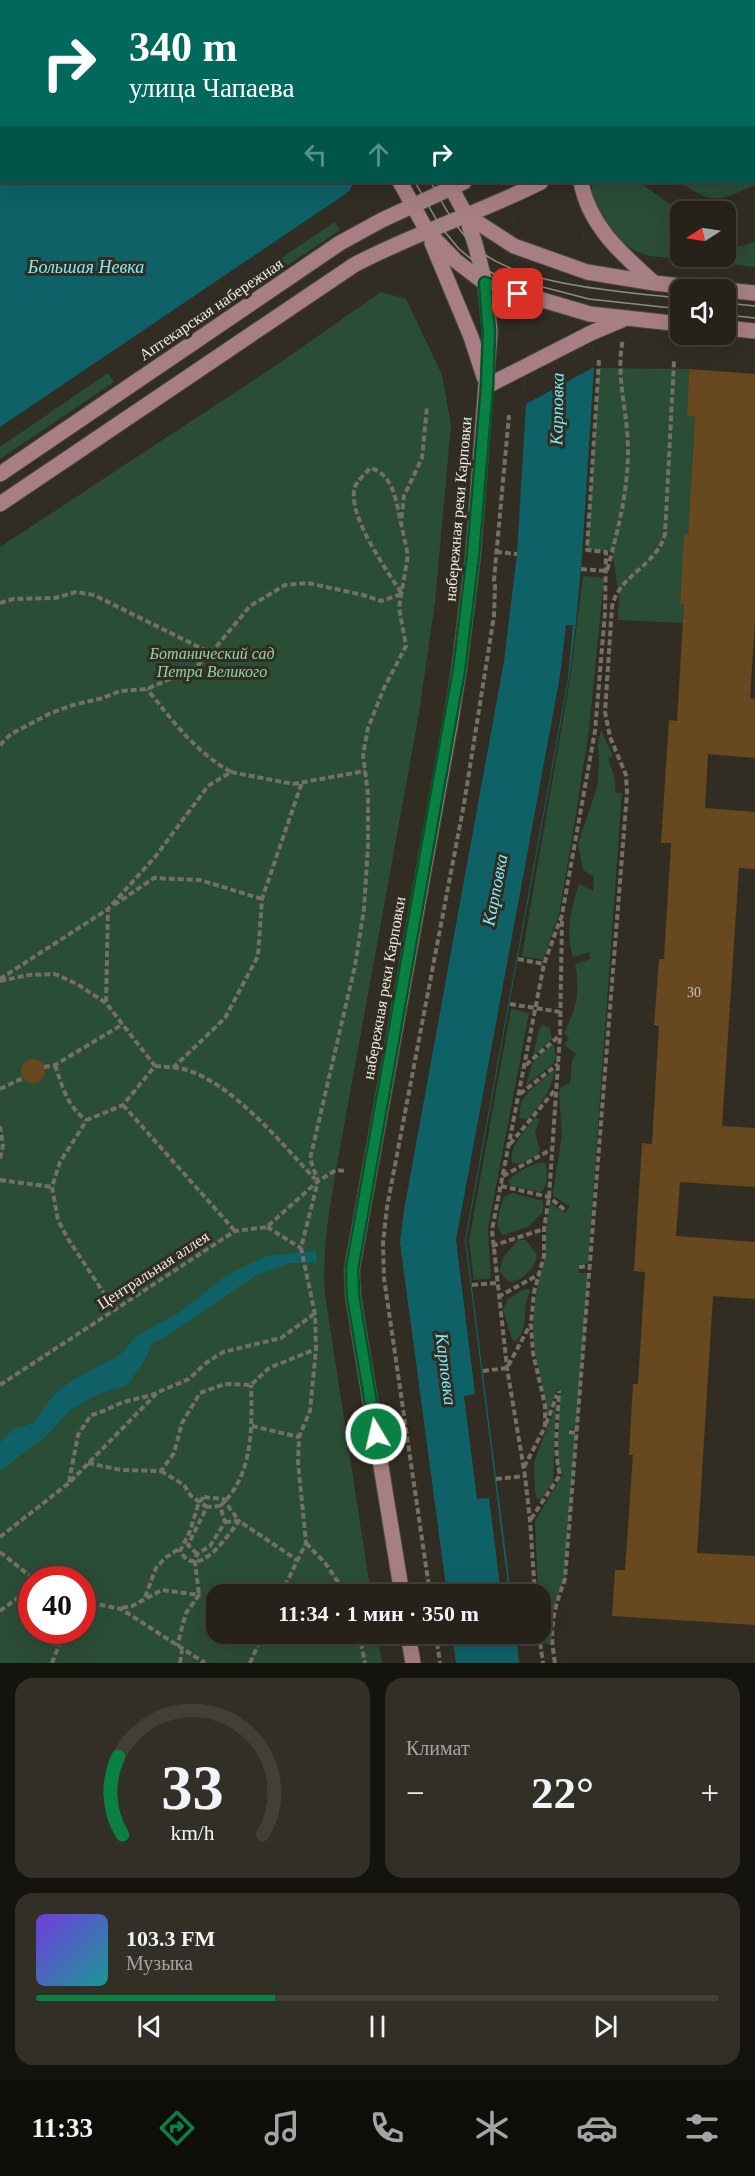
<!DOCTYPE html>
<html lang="ru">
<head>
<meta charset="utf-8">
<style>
	:root { --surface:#26221a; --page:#322f27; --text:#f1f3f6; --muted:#a4a4a2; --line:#423f39; --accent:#0b8043 }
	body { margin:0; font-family:"Times New Roman",serif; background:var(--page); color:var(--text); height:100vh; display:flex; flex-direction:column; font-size:22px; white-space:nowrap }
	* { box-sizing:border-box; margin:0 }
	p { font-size:20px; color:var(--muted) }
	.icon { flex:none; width:33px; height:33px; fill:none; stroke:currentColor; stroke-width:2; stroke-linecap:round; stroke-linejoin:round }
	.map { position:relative; height:1663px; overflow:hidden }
	.drawer { display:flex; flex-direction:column; gap:15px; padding:15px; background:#15130e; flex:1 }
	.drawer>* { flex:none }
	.banner { position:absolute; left:0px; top:0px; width:756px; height:183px; box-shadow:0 6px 24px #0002,0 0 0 2px var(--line); background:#00695c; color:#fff; overflow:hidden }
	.needle { width:39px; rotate:258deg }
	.fabs { position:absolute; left:670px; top:201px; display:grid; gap:12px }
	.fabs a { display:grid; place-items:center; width:66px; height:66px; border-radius:12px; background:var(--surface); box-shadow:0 6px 24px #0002,0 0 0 2px var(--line); font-size:30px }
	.speed { position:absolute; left:18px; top:1566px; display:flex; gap:12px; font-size:30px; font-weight:700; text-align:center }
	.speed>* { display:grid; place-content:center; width:78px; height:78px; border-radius:50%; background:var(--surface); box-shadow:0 6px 24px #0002,0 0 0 2px var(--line); line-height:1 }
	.speed .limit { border:9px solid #d22; background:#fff; color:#111 }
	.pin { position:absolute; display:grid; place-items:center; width:51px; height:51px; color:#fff; margin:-26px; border-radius:12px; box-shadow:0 3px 9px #0006 }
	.me { position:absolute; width:66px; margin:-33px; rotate:351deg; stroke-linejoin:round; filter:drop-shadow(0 0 4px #0008) }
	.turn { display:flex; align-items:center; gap:21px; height:126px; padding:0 30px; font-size:27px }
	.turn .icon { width:78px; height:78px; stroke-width:2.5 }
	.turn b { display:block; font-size:42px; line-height:51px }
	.lanes { display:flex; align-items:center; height:57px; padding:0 30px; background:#0003; justify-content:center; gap:30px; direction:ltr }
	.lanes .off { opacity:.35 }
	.big { font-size:45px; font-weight:600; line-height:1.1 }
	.drawer .card { flex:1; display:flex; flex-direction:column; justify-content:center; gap:9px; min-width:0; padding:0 21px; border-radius:18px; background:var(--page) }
	.drawer .dial { align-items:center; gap:0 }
	.dial svg { height:156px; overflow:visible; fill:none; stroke:var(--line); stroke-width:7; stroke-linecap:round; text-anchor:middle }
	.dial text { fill:var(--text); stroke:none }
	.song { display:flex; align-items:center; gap:18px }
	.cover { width:72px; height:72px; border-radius:9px; background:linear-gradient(135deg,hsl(260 70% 55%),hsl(180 70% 35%)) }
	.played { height:6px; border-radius:3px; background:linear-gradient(90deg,var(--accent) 35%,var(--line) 35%) }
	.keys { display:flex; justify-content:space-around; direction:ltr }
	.heat { display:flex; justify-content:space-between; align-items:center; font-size:33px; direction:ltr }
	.drawer .tiles { flex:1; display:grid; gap:15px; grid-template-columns:1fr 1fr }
	.card:last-child { grid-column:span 2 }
	.trip { position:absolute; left:206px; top:1584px; width:345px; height:60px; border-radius:18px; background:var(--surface); box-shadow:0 6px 24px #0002,0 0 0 2px var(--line); font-weight:600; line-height:60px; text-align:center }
	.menu { display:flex; height:96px; justify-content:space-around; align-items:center; background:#0f0e0a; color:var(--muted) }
	.menu .icon { width:42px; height:42px }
	.menu .on { color:var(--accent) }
	.menu b { font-size:27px; color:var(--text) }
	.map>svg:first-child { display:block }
</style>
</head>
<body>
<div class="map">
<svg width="755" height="1663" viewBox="0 0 755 1663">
	<rect width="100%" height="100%" fill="#322d22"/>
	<path fill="#2a4d35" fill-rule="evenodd" d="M755,155V185C720,201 712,205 680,182H754Z
		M593,182H639L681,212V256H726V243C737,248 744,247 755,241V267L650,256L635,251L622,241L597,211L591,196Z
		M335,222L340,230L179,338L174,330Z
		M381,292L406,299L442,375L451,425L435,602L419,713L336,1170C329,1212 322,1252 325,1295L371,1594H216V1634H377L382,1663H0V547L278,364ZM32,1580H82V1630H32Z
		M599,368L689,369L687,415L695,416L688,535H684L680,604H684L683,623L618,620L619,596L612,551L587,550Z
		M108,373L114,382L0,459V447Z
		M583,576L604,578L589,730L573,833L559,914L543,960L522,956L570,679Z
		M601,730L613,756L608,759L614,776L616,793H622L588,1264H579V1273H589L577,1429H569V1434L576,1435L565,1579L553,1612L552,1645L545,1644L540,1612V1594H538L535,1521L563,1474L560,1475L557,1465L559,1391L558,1387L546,1418V1405L535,1352L533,1325L536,1293L545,1257L546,1229L550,1203L565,1213L570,1206L553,1196V1191L562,1136L559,1092L561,1087L570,1083L572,1061L576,1054L564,1044L569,1039L564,1033C576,1009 581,991 575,964L591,959L589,952L573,957C565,931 571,909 579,884L593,891L594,877L583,870L578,844L597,787L599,764L598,743Z
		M511,1009L529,1013L488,1229L491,1278L474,1280L469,1241Z
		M543,1024L550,1029L552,1039L533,1056L539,1029Z
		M553,1043L556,1056L554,1063L526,1085L532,1063Z
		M555,1069C552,1090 541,1103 528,1119L520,1118C516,1095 540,1083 555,1069Z
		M535,1118L540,1119L535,1131L540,1151C534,1159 522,1164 512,1163C508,1147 526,1130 535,1118Z
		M542,1162L546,1164C547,1174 549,1186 541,1192L511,1186L508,1182C514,1172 531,1165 542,1162Z
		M513,1193L543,1201V1212L528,1227L503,1235C492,1227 501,1208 504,1197Z
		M518,1240H526L537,1255C536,1267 525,1277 514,1282L508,1281L499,1271L504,1256Z
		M523,1290L529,1289L530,1292C520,1309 531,1329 515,1341L512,1339L503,1309L508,1299Z
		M556,1405L553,1481L541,1499H537L535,1492L534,1462Z"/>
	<path fill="#0e6166" d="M0,0H659L2,2V182H354L349,191L344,195L0,427Z
		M510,182H579L594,367L582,556L575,631L569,678L466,1240L511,1594H447L400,1243L404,1210L504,661L517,554L526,404Z
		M316,1251L317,1263H290L255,1276L170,1334L150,1345L148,1355L128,1385L98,1394L70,1410L46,1436L0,1471V1443L13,1429L33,1423L53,1396L71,1381L121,1354L136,1336L178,1313L227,1275L266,1256Z
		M452,1634H516L519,1663H456Z"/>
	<path fill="#322d22" d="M510,182H579L594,367L526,404Z
		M566,625H573L568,678L465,1240L509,1594H501L489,1498L477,1499L464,1396L475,1394L456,1240L560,676Z"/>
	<path fill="#68481e" d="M689,369L755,374V620L750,698L755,699V758L708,754L705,808L755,812V869L739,868L722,1126L755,1128V1187L680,1182L676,1236L755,1242V1299L713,1296L697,1553L755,1556V1625L612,1616L615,1570H625L633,1455H629L633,1384H638L645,1272L634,1271L642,1143L652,1144L659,1026L654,1025L659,959H664L671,843H661L669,720L677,721L684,604H680L684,535H688L695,416H687Z
		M21 1071a12 12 0 1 1 24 0a12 12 0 1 1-24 0Z"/>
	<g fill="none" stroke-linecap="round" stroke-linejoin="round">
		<defs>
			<path id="street" d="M754,79L755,80
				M754,128L755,129"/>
			<path id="secondary" d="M294,0L295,2
				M343,0L344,2
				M754,31H755
				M754,69H755
				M400,182L427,231L456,261L485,283L590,314L681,324
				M581,182C589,226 622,254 654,283
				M466,215L514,246L587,272L654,283L718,290
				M432,243L471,337L484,377
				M726,290L755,293
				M726,328L755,331
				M487,386L591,333L624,319
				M0,474L340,243L382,220L464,182
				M0,504L354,265C414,233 480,213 541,182
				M402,1594L353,1296L352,1269L451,720L459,670L473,555L490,332L485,283L476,247L466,215L448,182
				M408,1634L413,1663"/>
		</defs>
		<use href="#street" stroke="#4c483d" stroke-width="17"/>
		<use href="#secondary" stroke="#4c483d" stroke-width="17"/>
		<path stroke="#747066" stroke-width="4" stroke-dasharray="6 3" stroke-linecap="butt" d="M496,552L517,554
			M581,569L607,571C618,529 628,493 628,449C628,412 615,376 623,339
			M0,603L13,599L55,598L76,592L94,595L211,653
			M0,745L11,734L51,713L73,705L103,698L120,691L147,689L195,668L211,653L250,606L285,585L308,583L363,595L381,601L402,594C388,572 346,514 355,487C357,481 365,474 370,468C392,473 396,499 400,519
			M231,772L293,784L365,771
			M114,905L154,878L200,880L262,899
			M518,959L544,964
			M0,979L108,909
			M0,981L28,975L55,974L77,984L106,1003L155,1066L123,1105L87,1120L60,1162L52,1187L58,1220L68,1239L115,1310
			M106,1002L108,909L155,857L208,786L231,772C194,751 173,721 147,689
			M510,1004L560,1012
			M55,1065C62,1086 67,1106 86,1120
			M526,1065L560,1035
			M155,1066C164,1067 174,1067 183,1069C231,1081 282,1144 315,1179
			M44,1067L55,1065L123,1024
			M173,1068L225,1018L258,956L262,899L302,782
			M0,1089L23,1078
			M520,1094L558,1064
			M123,1105L235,1231
			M0,1126L3,1145L0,1159
			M510,1144L555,1090
			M503,1176L552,1149
			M0,1180L52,1187
			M501,1186L549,1197L566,1211
			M267,1227L301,1248
			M492,1246L544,1229
			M579,1267L589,1266
			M472,1285L497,1283
			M498,1297L538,1275
			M483,1371L507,1368L530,1325
			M0,1385L235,1231L267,1227L318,1181L336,1170L345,1171
			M546,1424L557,1395
			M252,1426L299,1437
			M569,1432L576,1433
			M88,1463L121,1470L161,1471L174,1453L182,1423L200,1393L225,1384L251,1385L269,1368L316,1349
			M524,1467L545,1427V1405L533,1353L531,1324L534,1292L544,1256V1229L549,1197L560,1035L562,919
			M161,1471L184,1485L191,1496L207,1507
			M496,1479L525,1476
			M69,1482L78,1435L91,1415C101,1413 109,1408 119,1404C131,1399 145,1398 157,1393
			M204,1497L223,1499L239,1521C227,1536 198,1582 180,1551L190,1531L199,1502Z
			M220,1506C254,1475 252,1427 251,1385
			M531,1519L560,1475C553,1449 558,1418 559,1391
			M225,1522L239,1521L297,1560
			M0,1537L69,1483L158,1392L189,1379L206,1363L223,1352L281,1338L314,1314
			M306,1543L326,1564L346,1594
			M0,1552L35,1580
			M197,1554L188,1545L207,1507L220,1506L225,1522L210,1546L197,1554L195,1562L199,1595
			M281,1594L306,1543L298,1462L299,1437L310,1411L316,1349L315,1314L301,1248L318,1181L310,1159L355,966L364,909L368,846V794L363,755L368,728L384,688L406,646L399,608L408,555L401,523L404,496L422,458L427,407
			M430,1594L384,1278L383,1243L387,1207L464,804L494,616L495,586L494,580L509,415
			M535,1594L530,1521L525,1476L507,1368L492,1230L544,964L562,915L595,731L605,613L606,552L587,550L599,360
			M145,1597L156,1568L165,1558L180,1548
			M82,1601L121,1609L205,1663
			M122,1608L132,1606L162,1590L199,1595L186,1613L177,1646
			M0,1611L19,1597
			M359,1634L365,1663
			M436,1634L440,1663
			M539,1634L543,1663
			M514,1641L539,1638
			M52,1663L65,1630
			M180,1663L182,1650
			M250,1663L263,1634
			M555,1663C549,1628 553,1612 565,1579L627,793L626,775L610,737L605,712L612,607C618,575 657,566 665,534L674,361"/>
		<use href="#street" stroke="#7b6264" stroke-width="15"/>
		<use href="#secondary" stroke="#a67e83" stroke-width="15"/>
		<path stroke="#8f8c82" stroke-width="1.5" d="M310,0L311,2
			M327,0L328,2
			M415,182L440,226L459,249L481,267L496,275L589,299L681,309
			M431,182C443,205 455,227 474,246C516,286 624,292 681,298
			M726,303L755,306
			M726,315L755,318"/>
	</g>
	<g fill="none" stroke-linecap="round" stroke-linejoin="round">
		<defs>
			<path id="route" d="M376,1434L353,1296L352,1269L459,670L473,555L487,386L489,332L485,283L518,294"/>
		</defs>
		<use href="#route" stroke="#07532c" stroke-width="15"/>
		<use href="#route" stroke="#0b8043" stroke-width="10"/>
	</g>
	<g text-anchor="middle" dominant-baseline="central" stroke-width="6" stroke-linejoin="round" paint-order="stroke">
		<g font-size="14" fill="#ccc3b2">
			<text x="694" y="992">30</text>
		</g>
		<g font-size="16" fill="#eeece4" stroke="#322d22">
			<text transform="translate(211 309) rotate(-34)">Аптекарская набережная</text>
			<text transform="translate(458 509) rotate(-85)">набережная реки Карповки</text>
			<text transform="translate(384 988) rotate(-80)">набережная реки Карповки</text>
			<text transform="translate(153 1270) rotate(-33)">Центральная аллея</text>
		</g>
		<g font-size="16" font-style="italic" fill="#8dd6a4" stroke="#322d22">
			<text x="212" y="653">Ботанический сад<tspan x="212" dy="18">Петра Великого</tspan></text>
		</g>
		<g font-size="18" font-style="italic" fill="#7fedf6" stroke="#322d22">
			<text x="86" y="267">Большая Невка</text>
			<text transform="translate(557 409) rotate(-89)">Карповка</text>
			<text transform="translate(495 890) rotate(-79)">Карповка</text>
			<text transform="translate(446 1369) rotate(83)">Карповка</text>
		</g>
	</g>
</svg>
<div class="fabs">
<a><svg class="needle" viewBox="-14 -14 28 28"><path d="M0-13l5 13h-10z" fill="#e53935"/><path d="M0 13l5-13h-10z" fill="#a4a4a2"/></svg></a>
<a><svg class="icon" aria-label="sound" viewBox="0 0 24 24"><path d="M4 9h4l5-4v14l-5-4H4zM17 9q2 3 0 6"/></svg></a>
</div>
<div class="speed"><div class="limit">40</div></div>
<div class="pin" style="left:518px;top:294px;background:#d93025"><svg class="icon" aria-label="arrive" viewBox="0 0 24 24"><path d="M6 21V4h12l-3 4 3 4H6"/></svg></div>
<svg class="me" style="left:376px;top:1434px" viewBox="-20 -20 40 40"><circle r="17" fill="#0b8043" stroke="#fff" stroke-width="3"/><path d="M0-11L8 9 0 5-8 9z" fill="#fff"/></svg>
<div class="trip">11:34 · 1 мин · 350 m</div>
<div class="banner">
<div class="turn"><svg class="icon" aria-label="right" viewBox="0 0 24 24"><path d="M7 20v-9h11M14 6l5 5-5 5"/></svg><div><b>340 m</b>улица Чапаева</div></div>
<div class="lanes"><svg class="icon off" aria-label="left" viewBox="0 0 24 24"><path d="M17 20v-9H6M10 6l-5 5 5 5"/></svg><svg class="icon off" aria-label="ahead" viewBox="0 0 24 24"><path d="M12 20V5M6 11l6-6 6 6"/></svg><svg class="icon" aria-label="right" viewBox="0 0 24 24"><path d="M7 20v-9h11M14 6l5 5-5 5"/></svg></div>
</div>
</div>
<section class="drawer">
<div class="tiles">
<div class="card dial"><svg viewBox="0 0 100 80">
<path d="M14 69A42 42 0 1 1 86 69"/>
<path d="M14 69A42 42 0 0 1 12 29" stroke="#0b8043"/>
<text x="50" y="56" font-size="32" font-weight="700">33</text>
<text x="50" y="72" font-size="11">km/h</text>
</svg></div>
<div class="card"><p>Климат</p>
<div class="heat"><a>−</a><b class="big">22°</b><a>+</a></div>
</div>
<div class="card">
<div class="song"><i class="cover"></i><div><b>103.3 FM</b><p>Музыка</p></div></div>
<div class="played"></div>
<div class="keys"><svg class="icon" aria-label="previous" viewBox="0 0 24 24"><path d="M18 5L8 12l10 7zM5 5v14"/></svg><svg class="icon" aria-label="pause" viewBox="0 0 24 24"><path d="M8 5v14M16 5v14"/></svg><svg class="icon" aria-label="next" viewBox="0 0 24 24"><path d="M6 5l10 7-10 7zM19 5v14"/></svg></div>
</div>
</div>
</section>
<nav class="menu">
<b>11:33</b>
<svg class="icon on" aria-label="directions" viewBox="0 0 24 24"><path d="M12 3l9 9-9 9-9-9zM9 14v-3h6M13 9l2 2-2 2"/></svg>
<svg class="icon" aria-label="music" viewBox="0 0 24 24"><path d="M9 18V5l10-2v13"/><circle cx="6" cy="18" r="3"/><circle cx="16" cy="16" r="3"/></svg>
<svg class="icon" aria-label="phone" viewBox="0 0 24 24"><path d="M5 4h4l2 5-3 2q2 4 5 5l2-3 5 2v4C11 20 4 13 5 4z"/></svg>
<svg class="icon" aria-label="climate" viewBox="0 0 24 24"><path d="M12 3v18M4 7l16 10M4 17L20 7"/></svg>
<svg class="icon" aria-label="car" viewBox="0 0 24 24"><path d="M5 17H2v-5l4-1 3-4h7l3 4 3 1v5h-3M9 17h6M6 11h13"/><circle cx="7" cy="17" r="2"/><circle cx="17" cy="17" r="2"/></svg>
<svg class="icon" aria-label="filters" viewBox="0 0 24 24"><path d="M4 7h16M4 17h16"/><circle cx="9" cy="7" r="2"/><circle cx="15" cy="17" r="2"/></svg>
</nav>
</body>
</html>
